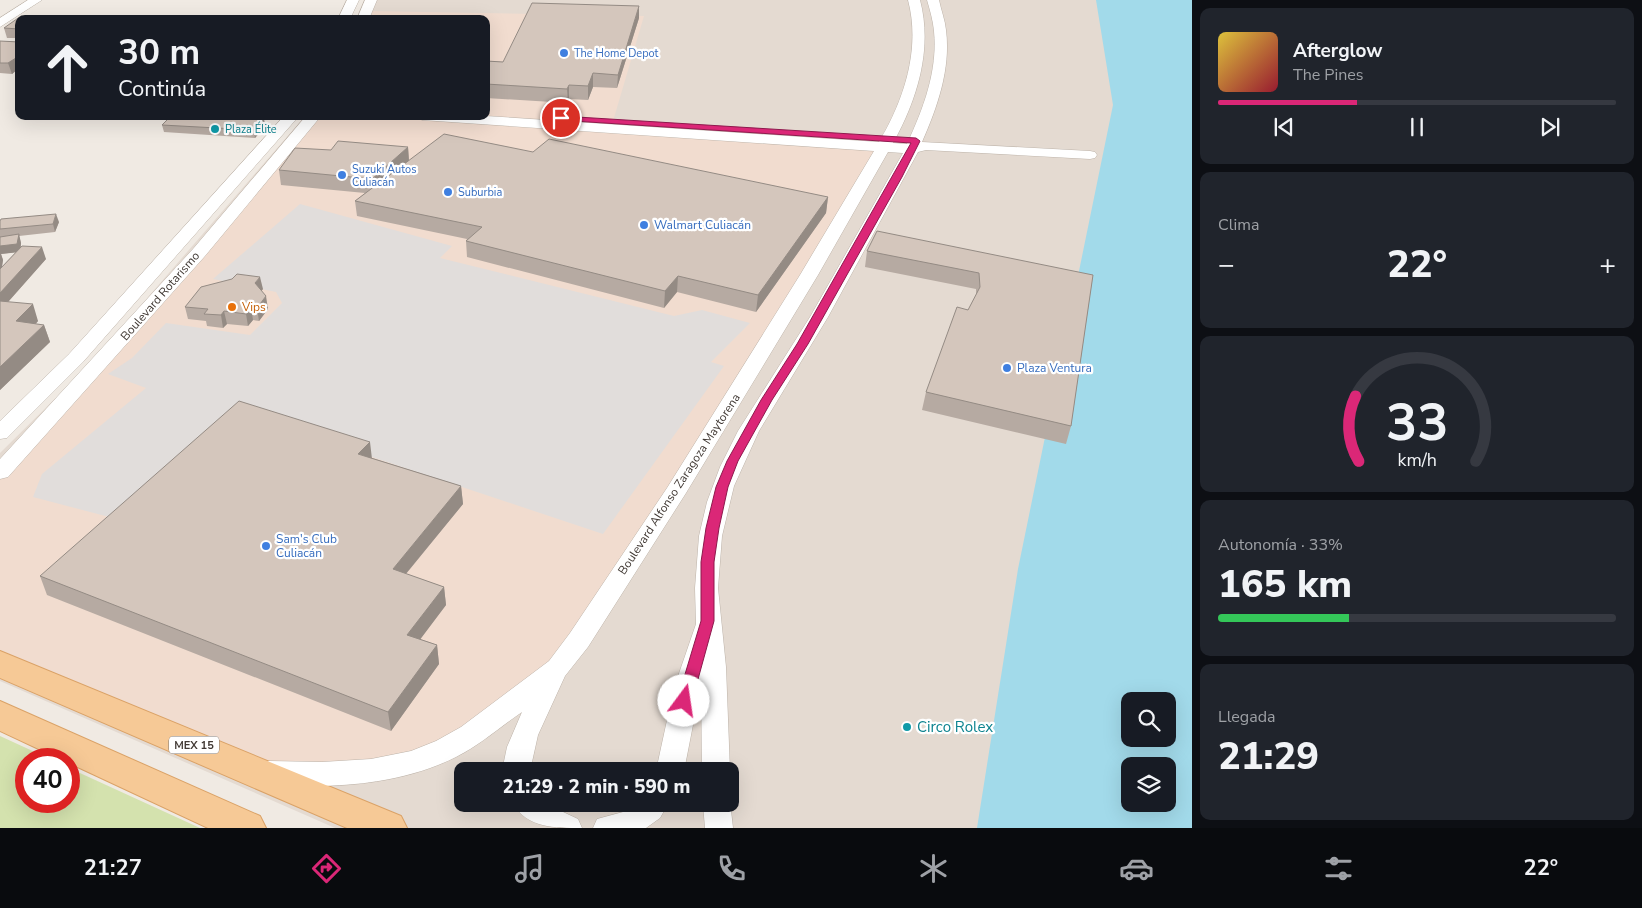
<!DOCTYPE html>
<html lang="es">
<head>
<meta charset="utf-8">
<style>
	:root { --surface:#171b24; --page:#20242c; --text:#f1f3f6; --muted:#9ea1a6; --line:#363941; --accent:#db2777 }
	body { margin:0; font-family:"Nunito Sans",sans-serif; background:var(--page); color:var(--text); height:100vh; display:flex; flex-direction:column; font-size:19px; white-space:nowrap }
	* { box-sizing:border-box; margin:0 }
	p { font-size:16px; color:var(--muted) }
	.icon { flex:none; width:28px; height:28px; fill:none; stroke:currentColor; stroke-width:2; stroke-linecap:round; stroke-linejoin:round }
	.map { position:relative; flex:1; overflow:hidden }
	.sheet { display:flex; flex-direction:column; gap:8px; padding:8px; background:#0d0f14; width:450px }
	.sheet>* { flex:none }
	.top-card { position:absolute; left:15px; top:15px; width:475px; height:105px; border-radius:10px; box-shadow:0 5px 20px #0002; background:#171b24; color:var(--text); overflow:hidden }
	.buttons { position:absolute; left:1121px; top:692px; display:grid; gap:10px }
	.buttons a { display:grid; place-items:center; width:55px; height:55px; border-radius:10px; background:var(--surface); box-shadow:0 5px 20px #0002; font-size:25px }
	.speed { position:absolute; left:15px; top:748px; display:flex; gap:10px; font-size:25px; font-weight:700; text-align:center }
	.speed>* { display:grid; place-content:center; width:65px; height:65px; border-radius:50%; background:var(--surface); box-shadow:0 5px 20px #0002; line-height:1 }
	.speed .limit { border:8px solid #d22; background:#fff; color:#111 }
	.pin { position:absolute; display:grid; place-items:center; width:42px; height:42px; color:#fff; margin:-21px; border:2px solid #fff; border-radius:50%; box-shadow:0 1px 5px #0007 }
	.me { position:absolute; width:55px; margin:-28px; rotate:14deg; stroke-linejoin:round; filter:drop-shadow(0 0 4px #0008) }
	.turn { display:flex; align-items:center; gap:18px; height:105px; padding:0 20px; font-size:22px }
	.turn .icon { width:65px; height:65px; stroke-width:2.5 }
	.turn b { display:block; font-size:35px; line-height:42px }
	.big { font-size:38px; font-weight:800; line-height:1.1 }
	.sheet .tile { flex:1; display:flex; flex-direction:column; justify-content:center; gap:8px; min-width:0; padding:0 18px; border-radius:10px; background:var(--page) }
	.sheet .dial { align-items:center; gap:0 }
	.dial svg { height:130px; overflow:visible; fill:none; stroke:var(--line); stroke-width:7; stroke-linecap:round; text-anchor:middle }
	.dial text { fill:var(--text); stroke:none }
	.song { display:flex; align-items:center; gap:15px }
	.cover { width:60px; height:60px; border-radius:8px; background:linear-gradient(135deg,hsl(50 70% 55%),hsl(350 70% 35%)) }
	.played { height:5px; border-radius:2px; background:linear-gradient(90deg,var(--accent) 35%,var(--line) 35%) }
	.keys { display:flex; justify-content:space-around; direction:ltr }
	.heat { display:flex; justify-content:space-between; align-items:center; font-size:28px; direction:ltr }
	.charge { height:8px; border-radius:4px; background:linear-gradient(90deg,#34c759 33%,var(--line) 0) }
	.trip { position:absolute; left:454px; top:762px; width:285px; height:50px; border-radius:10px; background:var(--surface); box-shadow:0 5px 20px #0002; font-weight:800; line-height:50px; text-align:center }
	.tab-bar { display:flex; height:80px; justify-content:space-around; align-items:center; background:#090b0e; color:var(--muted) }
	.tab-bar .icon { width:35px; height:35px }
	.tab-bar .on { color:var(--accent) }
	.tab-bar b { font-size:22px; color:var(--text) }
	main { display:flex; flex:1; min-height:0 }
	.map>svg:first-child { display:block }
</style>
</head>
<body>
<main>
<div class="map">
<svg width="1192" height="828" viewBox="0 0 1192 828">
	<rect width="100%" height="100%" fill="#f0eae3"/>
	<path fill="#e4dad1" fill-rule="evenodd" d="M365,0H1192V828H335L0,681V453L90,364L305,116H486V19H356ZM1130,701H1168V739H1130ZM1130,766H1168V804H1130ZM462,771H730V804H462Z"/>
	<path fill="#f1dccf" d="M366,11L644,16L611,128L882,147L558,668L414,762L259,772L0,660V461L314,116H486V19H363Z"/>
	<path fill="#d4e2ae" d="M0,736L50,759H26V801H69V768L200,828H0Z"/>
	<path fill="#e1dddb" d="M300,204L452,246L440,258L674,316L702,310L750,323L711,362L724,366L603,534L240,413L113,518L33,497L42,474L146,388L108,374L132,358L166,323L250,335L282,303L276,292L213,279Z"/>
	<path fill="#a2daea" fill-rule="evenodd" d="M1096,0H1192V828H977L1018,569L1113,105ZM1130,701H1168V739H1130ZM1130,766H1168V804H1130Z"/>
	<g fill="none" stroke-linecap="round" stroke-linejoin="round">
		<defs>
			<path id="minor" d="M28,0H42L0,27V18Z
				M347,0H359L350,19H338Z
				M365,0H377L369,19H357Z
				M908,0H920C933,49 917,100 893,143L907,144C923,109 938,71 934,31C933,21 930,10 927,0H939C941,10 945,20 946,30C951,69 937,108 922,142L1090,151L1095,152L1097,155L1095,158L1090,159L926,150L918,152L828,317L759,431L734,486L722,536L718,588L726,667L730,771H702L701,684L684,771H656L674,688L696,624L695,588L699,536L707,502L720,467L738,431L810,317L903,153L888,152L818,275L686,493L588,647L565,676L538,735L530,771H502L507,747L522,712C500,727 480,745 456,757C412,779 361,786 312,786C294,785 276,787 259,781L255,773L259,765L269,761L322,762L371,759L411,751L436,741L461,727L549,661L570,633L667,488L800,275L874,151L422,120L415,116H486L879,142C904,100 921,49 908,0Z
				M284,116H299L83,362L7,438L0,439V421L69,354Z
				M306,116H321L205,256L8,477L0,479V459L193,249Z
				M730,802L733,828H705L703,804H730Z
				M513,804H546L578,819L582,828C554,828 528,828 513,804Z
				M636,804H668L660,818L646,828H593L597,819L623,812Z"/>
			<path id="major" d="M0,651L401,816L407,828H347L0,678Z
				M0,701L260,816L266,828H208L69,763V759H60L0,731Z"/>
		</defs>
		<use href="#minor" stroke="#bdb3a9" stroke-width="1"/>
		<use href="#major" stroke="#daa267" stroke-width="2"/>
		<use href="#minor" fill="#fff" fill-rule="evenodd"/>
		<use href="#major" fill="#f6c996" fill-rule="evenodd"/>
	</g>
	<path fill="#b6aaa2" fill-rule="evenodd" d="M639,18L617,88L593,87L588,100L569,99L568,103L486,98V61L503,62Z
		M19,19V38H7L4,28Z
		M0,41L19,42V68L12,74L0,73Z
		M264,119L265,126L255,138L164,132L162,125Z
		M408,147L409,160L533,152L828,197L826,213L756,312L677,292L664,308L467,257L466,241L467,239L357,216L355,201L365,193L281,185L279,170Z
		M0,221L59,222L55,232L19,236L21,243V247L46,259L8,302L38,321L36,324L44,325L50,342L0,390ZM16,252L2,267L3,260L1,254Z
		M867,251L1093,275L1071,426L1066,444L922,410L926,392L976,295V289L865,267Z
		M263,289L261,291L268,309L259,321L253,320L248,326L227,324L223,328L207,326L206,321L188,319L185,307Z
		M372,458L461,486L463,504L406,574L444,587L446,605L420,639L437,645L439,664L391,731L47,595L40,576Z"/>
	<path fill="#948b84" d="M639,6V18L617,88L618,75Z
		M19,56V68L12,74L8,63Z
		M593,73V87L588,100V86Z
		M569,85V99L568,103L567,89Z
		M264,119L265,126L255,138L254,130Z
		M408,147L409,162L373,194L372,179Z
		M828,197L826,213L756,312L758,295Z
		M56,214L59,222L55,232L53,224Z
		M19,234L21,243L20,252L1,254L3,260L1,272H0V246Z
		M42,247L46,259L0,311V293Z
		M678,276L677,292L664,308L665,291Z
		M260,277L263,289L258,296L255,283Z
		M266,296L268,309L259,321L257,308Z
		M33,304L38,321L22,338L16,321Z
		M251,307L253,320L248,326L246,314Z
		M224,311L227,324L223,328L221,315Z
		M44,325L50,342L0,390V367Z
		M370,442L372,459L358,454Z
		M461,486L463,504L395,587L393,569Z
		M444,587L446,605L410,653L407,635Z
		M437,645L439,664L391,731L388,712Z"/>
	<path fill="#d4c6bc" stroke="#948b84" d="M532,3L639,6L618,75L593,73L588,86L569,85L567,89L486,84V61L503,62Z
		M21,16L66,18L19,19V29L4,28Z
		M0,41L19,42V56L8,63H0Z
		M171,116H220L264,119L254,130L162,125Z
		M444,134L533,152L549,139L828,197L758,295L678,276L665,291L466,241L482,227L355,201Z
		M338,141L408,147L372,179L279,170L295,148L331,150Z
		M56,214L53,224L0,229V221L1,219Z
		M877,231L1093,275L1071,426L926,392L957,307L968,310L980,287L979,273L867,251Z
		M19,234L17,244L0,246V237Z
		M22,246L42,247L0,293V269Z
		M237,274L260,277L255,283L266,296L257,308L251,307L246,314L224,311L221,315L204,314L208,309L185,307L201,287L232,279Z
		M0,301L33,304L16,321L44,325L0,367Z
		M239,401L370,442L358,454L461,486L393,569L444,587L407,635L437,645L388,712L40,576Z"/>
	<path fill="#db2777" stroke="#8e194d" d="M561,116L916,138L920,141L902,177L808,344L772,400L738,461L728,487L719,528L714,562V621L692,701L690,705L684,707L679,705L677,701L701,621V562L706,528L716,487L727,461L761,400L797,344L911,143L558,120V117Z"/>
	<g fill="#3f7fe0" stroke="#fff" stroke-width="2">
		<circle cx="564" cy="53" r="5"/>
		<circle cx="342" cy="175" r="5"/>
		<circle cx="448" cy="192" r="5"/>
		<circle cx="644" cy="225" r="5"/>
		<circle cx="1007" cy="368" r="5"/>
		<circle cx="266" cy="546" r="5"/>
	</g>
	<g fill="#0f9aa8" stroke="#fff" stroke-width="2">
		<circle cx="215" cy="129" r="5"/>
		<circle cx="907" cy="727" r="5"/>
	</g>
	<circle fill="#e8710a" stroke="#fff" stroke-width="2" cx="232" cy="307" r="5"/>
	<g text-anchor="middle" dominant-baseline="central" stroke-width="4.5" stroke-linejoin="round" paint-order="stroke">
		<g font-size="11" fill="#366cbe" stroke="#fff" text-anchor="start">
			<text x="574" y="53">The Home Depot</text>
			<text x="352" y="169">Suzuki Autos<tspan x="352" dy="13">Culiacán</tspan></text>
			<text x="458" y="192">Suburbia</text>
		</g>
		<g font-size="11" fill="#0d838f" stroke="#fff" text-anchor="start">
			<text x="225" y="129">Plaza Élite</text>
		</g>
		<rect fill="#fff" stroke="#7a7471" stroke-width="1" x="169" y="736.5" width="50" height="17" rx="4"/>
		<g font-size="11" font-weight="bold" fill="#413934">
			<text x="194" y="745">MEX 15</text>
		</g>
		<g font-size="12" fill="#366cbe" stroke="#fff" text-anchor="start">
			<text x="654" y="225">Walmart Culiacán</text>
			<text x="1017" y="368">Plaza Ventura</text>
			<text x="276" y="539">Sam's Club<tspan x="276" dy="14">Culiacán</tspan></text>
		</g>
		<g font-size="12" fill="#413934" stroke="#fff">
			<text transform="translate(160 296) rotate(-49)">Boulevard Rotarismo</text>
			<text transform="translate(679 484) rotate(-57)">Boulevard Alfonso Zaragoza Maytorena</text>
		</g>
		<g font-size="12" fill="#c56008" stroke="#fff" text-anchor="start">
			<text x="242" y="307">Vips</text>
		</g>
		<g font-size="15" fill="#0d838f" stroke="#fff" text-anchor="start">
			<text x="917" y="727">Circo Rolex</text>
		</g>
	</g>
</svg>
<div class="buttons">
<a><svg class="icon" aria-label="search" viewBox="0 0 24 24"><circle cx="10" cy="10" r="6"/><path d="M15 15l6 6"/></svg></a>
<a><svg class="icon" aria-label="layers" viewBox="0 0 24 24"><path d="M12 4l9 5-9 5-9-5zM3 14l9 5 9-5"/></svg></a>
</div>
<div class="speed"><div class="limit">40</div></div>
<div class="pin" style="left:561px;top:118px;background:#d93025"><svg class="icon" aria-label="arrive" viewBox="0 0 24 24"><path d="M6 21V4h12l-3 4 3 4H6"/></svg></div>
<svg class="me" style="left:684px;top:701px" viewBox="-20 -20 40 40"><circle r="19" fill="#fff"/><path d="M0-13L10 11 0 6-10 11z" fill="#db2777"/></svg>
<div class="trip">21:29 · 2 min · 590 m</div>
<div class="top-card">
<div class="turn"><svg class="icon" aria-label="ahead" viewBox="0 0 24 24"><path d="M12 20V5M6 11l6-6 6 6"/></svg><div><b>30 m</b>Continúa</div></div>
</div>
</div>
<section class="sheet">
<div class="tile">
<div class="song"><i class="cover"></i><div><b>Afterglow</b><p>The Pines</p></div></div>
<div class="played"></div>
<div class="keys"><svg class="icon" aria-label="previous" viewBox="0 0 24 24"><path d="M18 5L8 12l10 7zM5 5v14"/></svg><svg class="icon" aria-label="pause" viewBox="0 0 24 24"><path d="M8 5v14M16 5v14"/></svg><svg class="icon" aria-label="next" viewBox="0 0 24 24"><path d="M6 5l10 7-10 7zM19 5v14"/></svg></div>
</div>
<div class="tile"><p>Clima</p>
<div class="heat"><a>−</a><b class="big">22°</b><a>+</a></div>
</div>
<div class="tile dial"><svg viewBox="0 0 100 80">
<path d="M14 69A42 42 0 1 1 86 69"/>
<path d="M14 69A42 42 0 0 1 12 29" stroke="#db2777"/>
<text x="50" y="56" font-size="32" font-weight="700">33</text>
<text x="50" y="72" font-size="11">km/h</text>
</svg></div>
<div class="tile"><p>Autonomía · 33%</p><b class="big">165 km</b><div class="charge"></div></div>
<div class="tile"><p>Llegada</p><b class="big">21:29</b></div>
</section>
</main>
<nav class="tab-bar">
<b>21:27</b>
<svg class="icon on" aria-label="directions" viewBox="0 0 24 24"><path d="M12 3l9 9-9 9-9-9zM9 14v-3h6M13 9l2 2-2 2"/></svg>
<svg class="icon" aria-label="music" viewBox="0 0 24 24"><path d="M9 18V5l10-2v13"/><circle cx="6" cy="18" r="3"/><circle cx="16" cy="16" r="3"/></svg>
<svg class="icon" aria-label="phone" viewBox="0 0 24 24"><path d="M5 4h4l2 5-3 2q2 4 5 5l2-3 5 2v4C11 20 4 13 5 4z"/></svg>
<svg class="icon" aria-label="climate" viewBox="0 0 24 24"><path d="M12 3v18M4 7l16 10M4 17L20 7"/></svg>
<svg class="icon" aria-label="car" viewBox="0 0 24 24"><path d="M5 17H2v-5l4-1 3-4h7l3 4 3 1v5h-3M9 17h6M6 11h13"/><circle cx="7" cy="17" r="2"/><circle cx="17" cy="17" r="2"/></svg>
<svg class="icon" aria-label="filters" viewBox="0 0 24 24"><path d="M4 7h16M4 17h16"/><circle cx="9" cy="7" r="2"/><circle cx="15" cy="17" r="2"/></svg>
<b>22°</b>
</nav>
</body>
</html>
